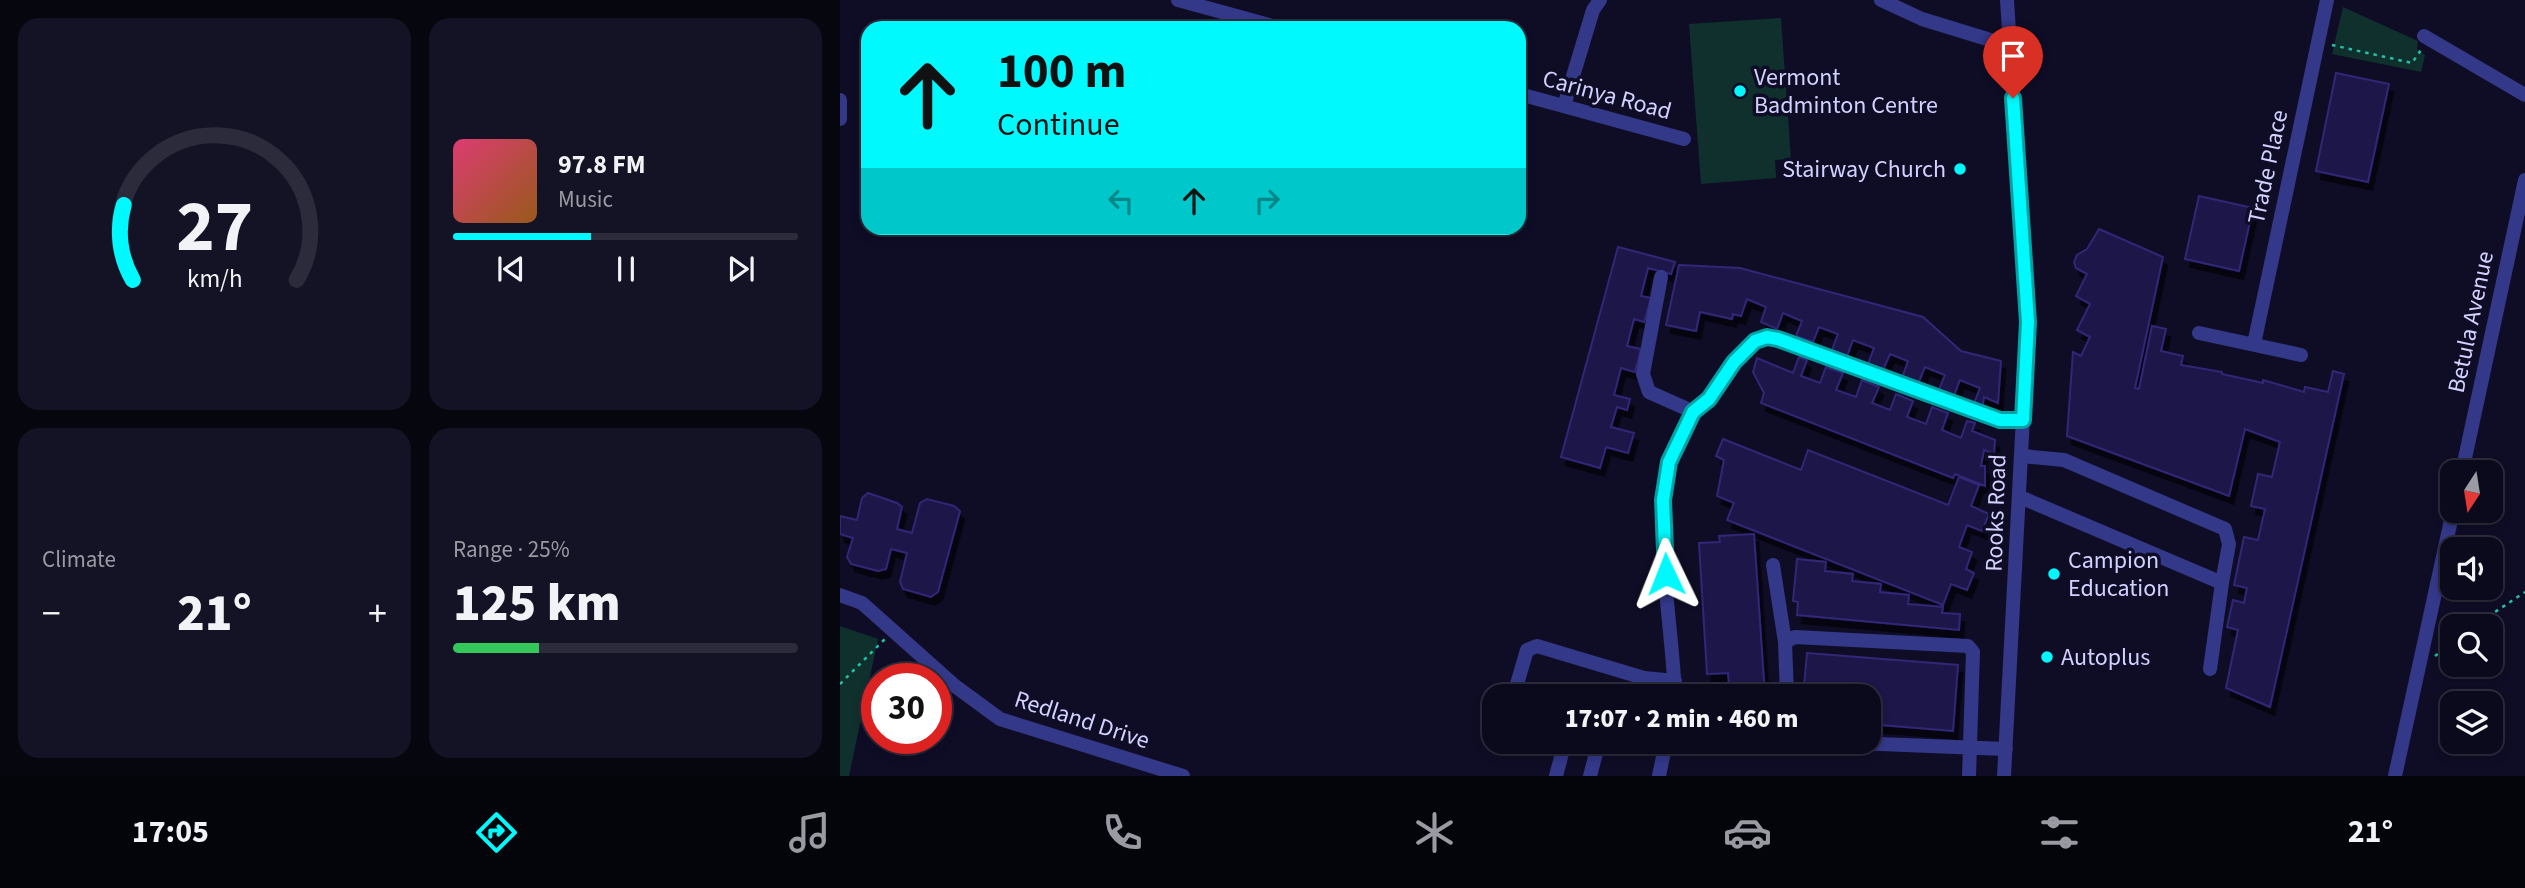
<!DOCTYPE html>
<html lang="en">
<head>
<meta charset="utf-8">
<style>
	:root { --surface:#0b0a1c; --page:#141325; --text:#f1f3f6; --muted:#9a9aa3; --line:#2b2b3b; --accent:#00f9fc }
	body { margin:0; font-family:"Source Sans 3",sans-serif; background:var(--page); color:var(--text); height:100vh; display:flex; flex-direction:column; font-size:26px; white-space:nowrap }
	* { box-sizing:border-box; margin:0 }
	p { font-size:23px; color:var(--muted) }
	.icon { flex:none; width:38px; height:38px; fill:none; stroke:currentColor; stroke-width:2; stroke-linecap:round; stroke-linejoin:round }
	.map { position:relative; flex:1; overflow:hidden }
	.drawer { display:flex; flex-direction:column; gap:18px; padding:18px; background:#06060f; width:840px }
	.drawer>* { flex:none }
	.hud { position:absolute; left:21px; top:21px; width:665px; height:214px; border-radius:21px; box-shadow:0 4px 10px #0003,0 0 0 2px var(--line); background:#00f9fc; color:#111; overflow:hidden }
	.needle { width:46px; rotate:192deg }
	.tools { position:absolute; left:1600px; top:460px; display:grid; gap:14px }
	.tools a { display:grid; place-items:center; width:63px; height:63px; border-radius:14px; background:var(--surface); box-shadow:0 4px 10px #0003,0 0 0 2px var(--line); font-size:35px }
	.speed { position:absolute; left:21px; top:663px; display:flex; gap:14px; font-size:35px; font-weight:700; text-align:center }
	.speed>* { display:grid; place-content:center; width:91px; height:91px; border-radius:50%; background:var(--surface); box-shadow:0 4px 10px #0003,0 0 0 2px var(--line); line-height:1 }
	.speed .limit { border:10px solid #d22; background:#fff; color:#111 }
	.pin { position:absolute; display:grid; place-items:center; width:60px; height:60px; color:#fff; margin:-72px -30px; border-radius:50% 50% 50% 0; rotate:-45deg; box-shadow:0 0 7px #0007 }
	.pin .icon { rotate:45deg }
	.me { position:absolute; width:77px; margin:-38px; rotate:358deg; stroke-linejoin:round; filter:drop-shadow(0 0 5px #0008) }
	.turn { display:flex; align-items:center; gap:24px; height:147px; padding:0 21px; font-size:32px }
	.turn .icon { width:91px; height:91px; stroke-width:2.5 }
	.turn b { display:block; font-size:49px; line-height:60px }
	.lanes { display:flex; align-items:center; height:66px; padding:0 21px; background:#0003; justify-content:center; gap:35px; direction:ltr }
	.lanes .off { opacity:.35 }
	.big { font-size:52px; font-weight:800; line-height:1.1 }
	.drawer .widget { flex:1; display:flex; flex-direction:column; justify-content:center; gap:10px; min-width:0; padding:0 24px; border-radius:21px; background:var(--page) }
	.drawer .dial { align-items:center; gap:0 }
	.dial svg { height:182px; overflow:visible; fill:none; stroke:var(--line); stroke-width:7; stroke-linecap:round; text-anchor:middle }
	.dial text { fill:var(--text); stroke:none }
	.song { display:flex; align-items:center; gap:21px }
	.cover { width:84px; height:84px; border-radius:10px; background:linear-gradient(135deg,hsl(340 70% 55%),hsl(30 70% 35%)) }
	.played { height:7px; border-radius:4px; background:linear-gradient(90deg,var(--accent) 40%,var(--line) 40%) }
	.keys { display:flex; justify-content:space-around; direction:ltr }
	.heat { display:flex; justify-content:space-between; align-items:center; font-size:38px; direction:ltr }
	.charge { height:10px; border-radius:5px; background:linear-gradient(90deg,#34c759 25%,var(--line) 0) }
	.drawer .tiles { flex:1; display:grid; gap:18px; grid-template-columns:repeat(2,1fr) }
	.trip { position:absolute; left:642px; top:684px; width:399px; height:70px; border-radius:21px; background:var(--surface); box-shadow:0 4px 10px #0003,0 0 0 2px var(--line); font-weight:800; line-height:70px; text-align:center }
	.menu { display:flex; height:112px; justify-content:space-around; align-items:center; background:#04040b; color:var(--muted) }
	.menu .icon { width:49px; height:49px }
	.menu .on { color:var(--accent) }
	.menu b { font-size:32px; color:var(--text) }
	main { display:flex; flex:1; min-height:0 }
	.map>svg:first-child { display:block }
</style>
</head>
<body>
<main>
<section class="drawer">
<div class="tiles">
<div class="widget dial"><svg viewBox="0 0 100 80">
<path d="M14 69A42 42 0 1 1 86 69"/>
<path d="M14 69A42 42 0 0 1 10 36" stroke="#00f9fc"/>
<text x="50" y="56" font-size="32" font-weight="700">27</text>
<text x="50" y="72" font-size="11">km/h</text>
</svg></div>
<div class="widget">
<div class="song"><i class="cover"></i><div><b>97.8 FM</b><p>Music</p></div></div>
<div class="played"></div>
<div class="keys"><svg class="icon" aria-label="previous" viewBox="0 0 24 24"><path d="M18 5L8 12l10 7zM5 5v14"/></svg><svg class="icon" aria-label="pause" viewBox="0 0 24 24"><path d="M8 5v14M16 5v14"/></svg><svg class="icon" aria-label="next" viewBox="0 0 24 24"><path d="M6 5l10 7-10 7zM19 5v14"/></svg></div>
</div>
<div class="widget"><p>Climate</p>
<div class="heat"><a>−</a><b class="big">21°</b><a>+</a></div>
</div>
<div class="widget"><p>Range · 25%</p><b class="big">125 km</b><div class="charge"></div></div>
</div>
</section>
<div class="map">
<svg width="1685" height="776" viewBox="0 0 1685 776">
	<defs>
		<filter id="shadow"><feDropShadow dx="4.5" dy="8" stdDeviation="0" flood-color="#0009"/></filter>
	</defs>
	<rect width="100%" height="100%" fill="#0f0d26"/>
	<path fill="#0f302c" d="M1503,7L1578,41L1577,49L1585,55L1581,72L1492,54Z
		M941,18L951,159L935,160L936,178L861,184L849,24Z
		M0,626L38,639L9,776H0Z"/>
	<path fill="#1d1749" stroke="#302777" stroke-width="2" filter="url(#shadow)" d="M1496,73L1549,84L1528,182L1476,171Z
		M1359,196L1413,208L1399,271L1345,259Z
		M1259,229L1323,257L1295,388L1299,389L1312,326L1326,329L1321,351L1343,356L1341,365L1382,372V374L1423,383V380L1464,392L1465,387L1488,392L1493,371L1504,374L1430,707L1386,688L1398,630L1387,627L1393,600L1404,603L1407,588L1394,585L1404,537L1418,540L1425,509L1411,506L1418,474L1432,477L1440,442L1405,429L1389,496L1227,436L1233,352L1241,356L1250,337L1237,330L1250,304L1236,296L1247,274L1236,268L1234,262L1237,255L1247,249Z
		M778,247L835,262L831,274L808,268L801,296L811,298L804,322L794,319L787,346L801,349L795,372L781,368L774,395L790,399L787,410L777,407L771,427L794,433L788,453L766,447L760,468L721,457Z
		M839,265L900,268L1083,317L1121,351L1161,361L1158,403L1144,397L1142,409L1133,406L1140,388L1120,380L1113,398L1098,392L1105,375L1085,367L1078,384L1062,378L1068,361L1050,354L1043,370L1028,364L1034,348L1013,340L1007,356L992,350L998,334L979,327L973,342L956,336L962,321L943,313L937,329L921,322L926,307L907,299L901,316L893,314L892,319L860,312L856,331L826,325Z
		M959,357L967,360L961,376L980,383L986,367L1003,373L996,390L1016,397L1022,380L1039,387L1032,403L1050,410L1056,394L1073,401L1067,417L1086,424L1092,407L1108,413L1102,430L1121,438L1127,421L1135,423L1132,431L1155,440L1154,454L1144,450L1141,466H1145V486L1115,474L1113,478L921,403L924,393L913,372L917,358L953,373Z
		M883,439L961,470L968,450L1108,505L1119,477L1139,485L1131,506L1149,514L1142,531L1127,525L1119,547L1132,552L1126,569L1134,573L1127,590L1111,584L1103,605L887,520L894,503L877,496L884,460L876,456Z
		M28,493L57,503L62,507L57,529L72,533L80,503L87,499L114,506L120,511L98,592L91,597L63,589L60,582L67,553L51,549L46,569L38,571L11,564L7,557L13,538L0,534V516L17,520L22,498Z
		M914,534L925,696H890L888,673L867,674L859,543L880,542L879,536Z
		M957,559L986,562L985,571L1013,574L1012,581L1041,584L1040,592L1069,595L1068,604L1103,607L1102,613L1120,614L1119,630L957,615L958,602L953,601Z
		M967,653L1118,665L1113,731L1029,724V696H969V687H964Z"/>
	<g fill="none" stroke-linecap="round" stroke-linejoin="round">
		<path stroke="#24c1a9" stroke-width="2.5" stroke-dasharray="3.5 5" stroke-linecap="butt" d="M1492,45L1572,63L1581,50
			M1634,626L1685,592
			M1595,656L1612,643
			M0,684L45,639"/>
		<path stroke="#333889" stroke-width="14" d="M338,0L440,28
			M1041,0L1082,19L1170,46
			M1584,36L1685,95
			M679,94L844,139
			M0,100V119
			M724,106L753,10L760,0
			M821,277L803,374L809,392L854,412
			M1359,333L1461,355
			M1414,344L1487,0
			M1622,472L1685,180
			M1180,497L1382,583L1389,544L1385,529L1224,460L1182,456
			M933,565L945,642
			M0,595L22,603L115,686L160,719L343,776
			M1370,669L1382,583
			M677,684L687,650L697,646L804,678L835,681
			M742,696H747
			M835,696C833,631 812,523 829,463C833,449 845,422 855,411C865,400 874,392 883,380C896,359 911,334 938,339L1159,420H1183
			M947,696L945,642L955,637L1128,646L1133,652L1129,776
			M989,742L1166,749
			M716,776L725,742
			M750,776L759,742
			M819,776L826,742
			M1164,776L1188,322L1167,0
			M1555,776L1613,511"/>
	</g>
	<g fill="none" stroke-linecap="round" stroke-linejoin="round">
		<defs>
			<path id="route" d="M826,574L823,500L829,462L853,412L869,399L894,362L915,341L927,337L938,339L1160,420H1183L1188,322L1173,98"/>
		</defs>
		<use href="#route" stroke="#00a2a4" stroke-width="18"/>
		<use href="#route" stroke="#00f9fc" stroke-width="12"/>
	</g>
	<g fill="#00f9fc" stroke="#0f0d26" stroke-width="2.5">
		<circle cx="900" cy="91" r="7"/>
		<circle cx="1120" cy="169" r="7"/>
		<circle cx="1214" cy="574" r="7"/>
		<circle cx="1207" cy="657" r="7"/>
	</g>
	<g text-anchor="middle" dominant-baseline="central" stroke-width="7" stroke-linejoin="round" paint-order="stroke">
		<g font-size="24" fill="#d3d1ff" stroke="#0f0d26" text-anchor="start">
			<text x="914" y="77">Vermont<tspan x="914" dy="28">Badminton Centre</tspan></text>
			<text x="1106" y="169" text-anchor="end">Stairway Church</text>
			<text x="1228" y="560">Campion<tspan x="1228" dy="28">Education</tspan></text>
			<text x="1221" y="657">Autoplus</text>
		</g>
		<g font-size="24" fill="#d3d1ff" stroke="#0f0d26">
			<text transform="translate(767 95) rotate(15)">Carinya Road</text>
			<text transform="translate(1428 167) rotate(-78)">Trade Place</text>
			<text transform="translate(1631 322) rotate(-78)">Betula Avenue</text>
			<text transform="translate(1156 513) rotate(-88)">Rooks Road</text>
			<text transform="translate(242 720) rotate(18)">Redland Drive</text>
		</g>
	</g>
</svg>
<div class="tools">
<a><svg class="needle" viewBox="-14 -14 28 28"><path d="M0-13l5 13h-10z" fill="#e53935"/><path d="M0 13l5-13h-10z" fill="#9a9aa3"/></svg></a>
<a><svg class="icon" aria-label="sound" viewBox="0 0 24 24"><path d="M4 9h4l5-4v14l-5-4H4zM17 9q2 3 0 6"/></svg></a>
<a><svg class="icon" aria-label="search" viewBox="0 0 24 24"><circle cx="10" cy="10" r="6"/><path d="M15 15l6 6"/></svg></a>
<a><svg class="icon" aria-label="layers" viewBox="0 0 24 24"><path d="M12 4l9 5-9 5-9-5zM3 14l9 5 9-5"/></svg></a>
</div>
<div class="speed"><div class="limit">30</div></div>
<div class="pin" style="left:1173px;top:98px;background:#d93025"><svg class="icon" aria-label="arrive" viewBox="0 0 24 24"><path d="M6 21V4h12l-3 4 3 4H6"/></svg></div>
<svg class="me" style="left:826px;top:574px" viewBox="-20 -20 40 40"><path d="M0-17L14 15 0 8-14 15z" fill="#00f9fc" stroke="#fff" stroke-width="4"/></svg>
<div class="trip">17:07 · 2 min · 460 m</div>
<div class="hud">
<div class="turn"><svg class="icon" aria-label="ahead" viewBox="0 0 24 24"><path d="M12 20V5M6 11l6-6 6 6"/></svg><div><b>100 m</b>Continue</div></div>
<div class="lanes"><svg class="icon off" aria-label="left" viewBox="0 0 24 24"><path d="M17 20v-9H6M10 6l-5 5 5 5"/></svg><svg class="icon" aria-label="ahead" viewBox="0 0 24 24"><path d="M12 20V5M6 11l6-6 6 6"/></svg><svg class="icon off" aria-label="right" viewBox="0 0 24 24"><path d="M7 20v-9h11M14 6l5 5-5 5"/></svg></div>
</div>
</div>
</main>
<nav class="menu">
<b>17:05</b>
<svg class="icon on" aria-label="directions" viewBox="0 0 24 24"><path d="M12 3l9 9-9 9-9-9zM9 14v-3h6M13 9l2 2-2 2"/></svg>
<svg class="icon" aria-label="music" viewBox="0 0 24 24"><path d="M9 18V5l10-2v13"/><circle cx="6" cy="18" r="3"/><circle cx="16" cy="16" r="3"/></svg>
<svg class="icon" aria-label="phone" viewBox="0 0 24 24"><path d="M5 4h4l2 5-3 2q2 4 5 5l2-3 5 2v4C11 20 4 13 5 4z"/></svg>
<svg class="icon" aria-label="climate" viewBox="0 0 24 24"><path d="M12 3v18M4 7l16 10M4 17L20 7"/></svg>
<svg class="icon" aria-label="car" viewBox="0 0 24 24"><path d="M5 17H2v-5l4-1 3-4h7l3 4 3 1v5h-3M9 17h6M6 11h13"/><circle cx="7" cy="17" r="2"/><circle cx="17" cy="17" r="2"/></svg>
<svg class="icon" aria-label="filters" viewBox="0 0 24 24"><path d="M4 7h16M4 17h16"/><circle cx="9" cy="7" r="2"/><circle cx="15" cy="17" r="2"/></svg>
<b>21°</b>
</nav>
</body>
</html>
